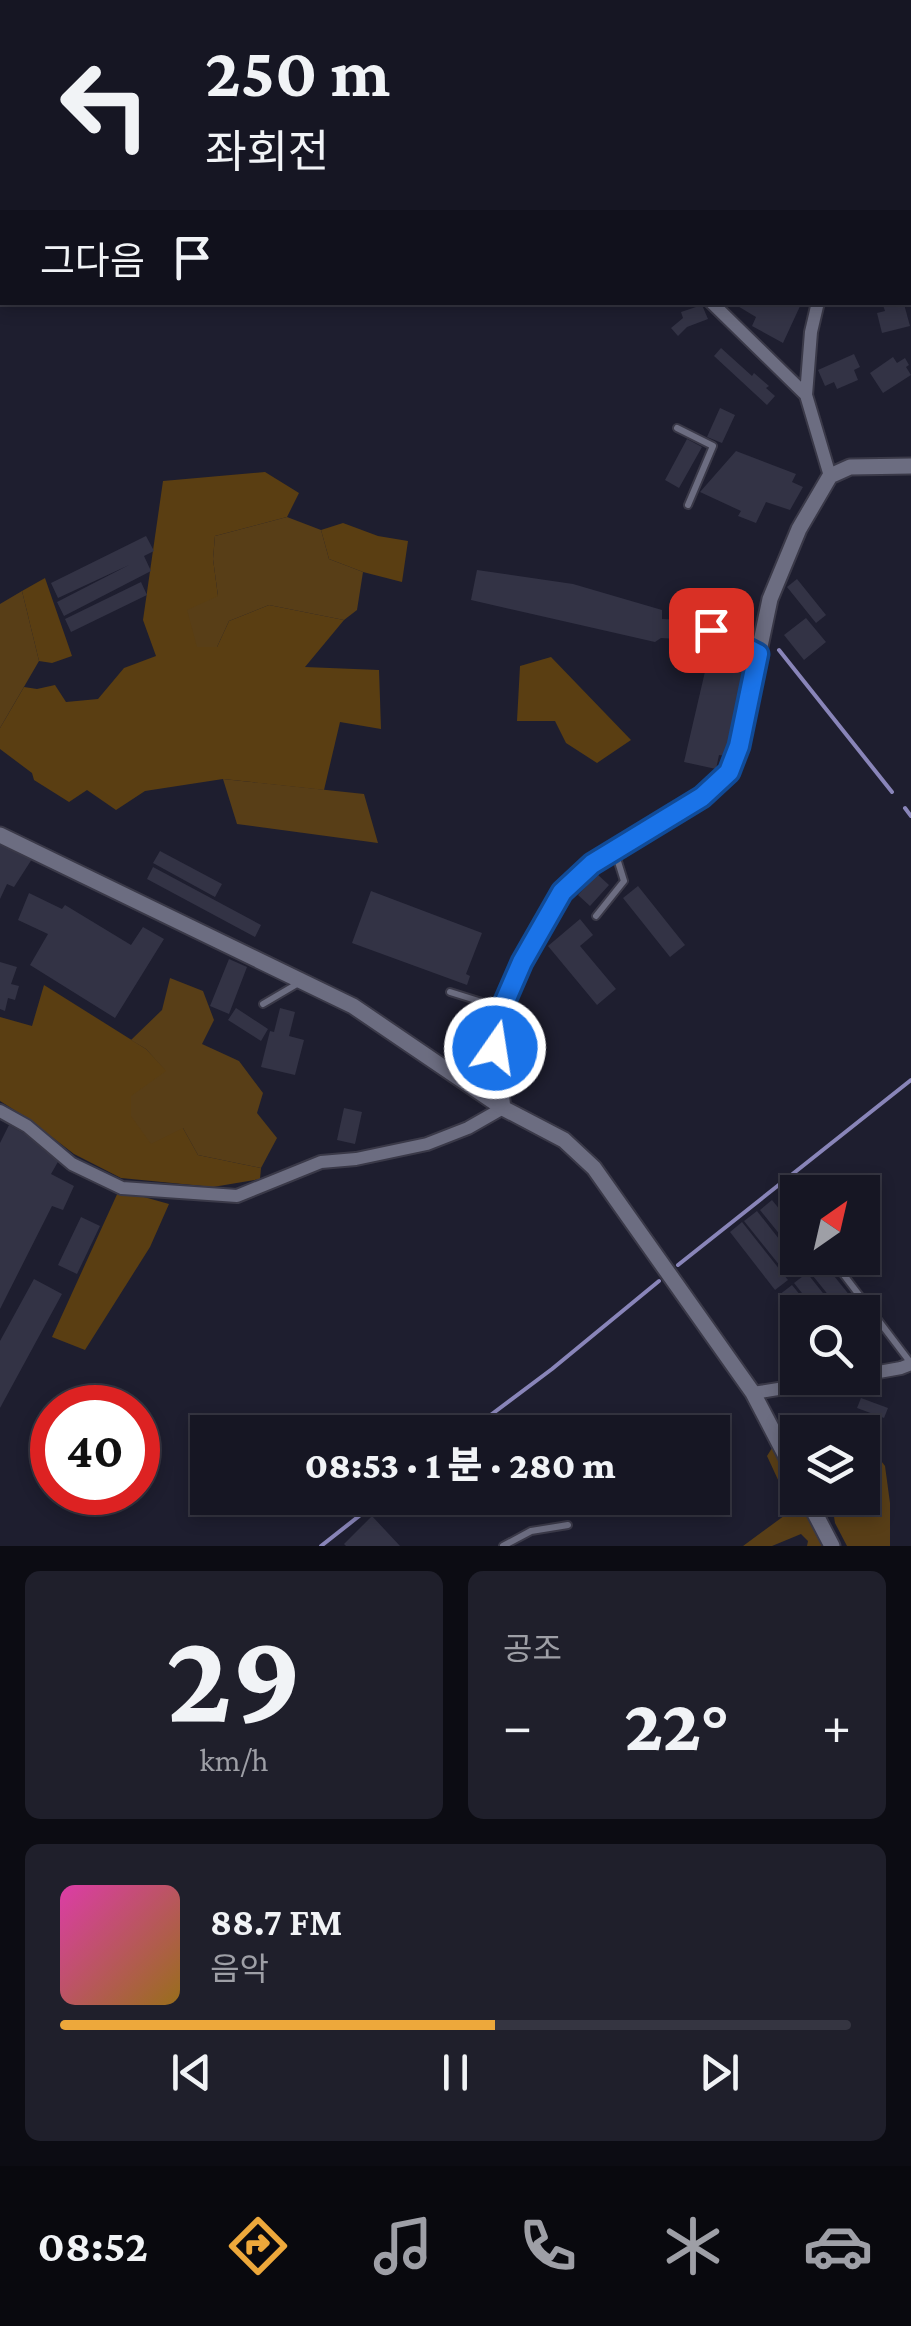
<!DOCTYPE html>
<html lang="ko">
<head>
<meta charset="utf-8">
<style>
	:root { --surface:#161623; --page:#1f1f2b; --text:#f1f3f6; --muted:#9e9fa6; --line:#353541; --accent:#eda83b }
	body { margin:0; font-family:"Crimson Pro","Noto Sans KR",serif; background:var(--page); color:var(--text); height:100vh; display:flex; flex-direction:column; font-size:38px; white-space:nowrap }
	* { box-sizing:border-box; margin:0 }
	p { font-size:32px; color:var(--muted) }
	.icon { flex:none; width:55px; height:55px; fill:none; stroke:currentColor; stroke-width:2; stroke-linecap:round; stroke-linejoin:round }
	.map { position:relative; height:1546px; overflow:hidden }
	.drawer { display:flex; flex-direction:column; gap:25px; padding:25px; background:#0c0c13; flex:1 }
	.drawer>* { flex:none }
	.hud { position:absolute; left:0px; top:0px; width:912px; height:305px; box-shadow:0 5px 15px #0003,0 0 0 2px var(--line); background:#161623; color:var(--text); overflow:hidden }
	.needle { width:65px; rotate:34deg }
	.tools { position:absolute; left:780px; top:1175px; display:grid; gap:20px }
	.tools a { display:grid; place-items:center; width:100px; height:100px; border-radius:0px; background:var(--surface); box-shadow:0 5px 15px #0003,0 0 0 2px var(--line); font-size:50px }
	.speed { position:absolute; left:30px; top:1385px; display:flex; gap:20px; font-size:50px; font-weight:700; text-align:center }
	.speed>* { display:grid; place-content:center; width:130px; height:130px; border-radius:50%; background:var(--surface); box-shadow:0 5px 15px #0003,0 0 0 2px var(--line); line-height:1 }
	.speed .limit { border:15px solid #d22; background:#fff; color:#111 }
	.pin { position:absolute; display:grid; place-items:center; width:85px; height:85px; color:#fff; margin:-42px; border-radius:20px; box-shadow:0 5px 15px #0006 }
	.me { position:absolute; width:110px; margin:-55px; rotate:13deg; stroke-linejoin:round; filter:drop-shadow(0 0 8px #0008) }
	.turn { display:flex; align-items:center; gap:35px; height:210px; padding:0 40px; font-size:45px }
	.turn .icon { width:130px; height:130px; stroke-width:2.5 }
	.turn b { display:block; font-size:70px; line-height:85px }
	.then { display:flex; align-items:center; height:95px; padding:0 40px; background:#0003; gap:20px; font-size:38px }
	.big { font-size:75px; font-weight:800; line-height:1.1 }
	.drawer .widget { flex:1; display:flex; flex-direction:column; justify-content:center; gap:15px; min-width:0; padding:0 35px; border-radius:15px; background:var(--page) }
	.drawer .dial { align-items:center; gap:0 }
	.dial b { font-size:130px; line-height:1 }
	.song { display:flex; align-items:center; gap:30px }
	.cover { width:120px; height:120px; border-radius:15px; background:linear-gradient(135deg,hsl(320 70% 55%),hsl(40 70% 35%)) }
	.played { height:10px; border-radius:5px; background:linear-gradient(90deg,var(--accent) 55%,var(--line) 55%) }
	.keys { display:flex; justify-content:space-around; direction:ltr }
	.heat { display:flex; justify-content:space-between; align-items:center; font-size:55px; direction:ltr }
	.drawer .tiles { flex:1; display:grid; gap:25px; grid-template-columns:1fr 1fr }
	.widget:last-child { grid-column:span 2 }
	.trip { position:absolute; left:190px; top:1415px; width:540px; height:100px; border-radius:0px; background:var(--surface); box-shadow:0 5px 15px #0003,0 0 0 2px var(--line); font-weight:800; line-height:100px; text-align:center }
	.tabs { display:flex; height:160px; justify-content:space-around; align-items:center; background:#09090e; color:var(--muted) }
	.tabs .icon { width:70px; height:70px }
	.tabs .current { color:var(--accent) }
	.tabs b { font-size:45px; color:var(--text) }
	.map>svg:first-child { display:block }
</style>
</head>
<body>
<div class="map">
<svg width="911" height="1546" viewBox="0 0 911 1546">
	<rect width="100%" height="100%" fill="#1e1e2f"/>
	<path fill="#5a3e12" d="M265,472L299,493L287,517L215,536L213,559L218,596L197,646L217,647L229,621L269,605L344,620L305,667L379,670L381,729L340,722L324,790L223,779L145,791L116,810L87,790L69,802L34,780L32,773L0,749V728L24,687L37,689L55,685L66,702L98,699L124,668L156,656L143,620L163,481Z
		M343,523L378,536L408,541L402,582L363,572L329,559L321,530Z
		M45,578L72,656L52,663L39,661L22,591Z
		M551,657L631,740L597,763L566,743L555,721H517L520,666Z
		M44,985L146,1049L167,1071L183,1128L198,1155L261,1168L260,1179L213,1187L121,1178L74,1154L27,1118L0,1101V1017L32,1026Z
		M119,1190L169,1204L150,1247L85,1350L52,1337Z"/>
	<path fill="#583e17" d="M287,517L321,530L329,559L363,572L357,610L344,620L269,605L229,621L217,647H197L187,610L218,596L213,559L215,536Z
		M22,591L39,661L0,728V604Z
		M223,779L364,794L378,843L237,824Z
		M170,978L203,991L214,1020L202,1044L239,1061L263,1093L257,1113L277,1138L261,1168L198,1155L183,1128L151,1144L131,1116V1096L166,1071L146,1049L131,1040L162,1010Z
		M772,1448C790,1461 797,1475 798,1498H803L825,1546H807L808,1541L801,1534L772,1546H743L792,1510L767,1456Z
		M875,1453L885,1466L890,1503V1546H847L835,1523L831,1498H862L863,1455Z"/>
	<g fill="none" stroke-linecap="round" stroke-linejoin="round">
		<path stroke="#8985b9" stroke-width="4" d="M779,650L892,792
			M905,808L911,816
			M678,1265L911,1080
			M468,1432L552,1369L659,1281
			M321,1546L382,1498"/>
	</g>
	<path fill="#333345" d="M731,302H798L801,304L783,343L752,326L756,317Z
		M882,302H897L898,307L904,304L910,326L882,333L877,313L885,311Z
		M702,305L708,319L687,327L678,336L671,328L683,318L681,312Z
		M721,348L752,376L754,373L769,386L766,388L775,396L767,405L714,356Z
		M854,354L860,367L854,370L858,380L837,389L834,382L825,386L818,370Z
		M893,357L897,363L905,358L909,365L906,367L911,375L883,393L870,373Z
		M720,408L735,415L722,443L707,437Z
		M687,439L702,447L679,488L665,480Z
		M736,451L796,474L792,482L803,487L790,510L766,502L756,523L738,516L741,511L700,492Z
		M146,536L154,551L144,556L151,571L64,616L57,602L129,565L58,598L51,583Z
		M477,570L573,584L662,610V619L703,621L702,635L693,640L661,638L655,642L471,600Z
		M797,579L826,615L816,623L787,587Z
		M141,582L147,595L71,632L65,619Z
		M806,618L826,642L804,660L784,635Z
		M710,650L749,659L726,756L719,755L716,769L684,762Z
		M0,844L32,859L14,887L7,884L0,899Z
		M160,851L222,884L215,897L153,863Z
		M153,867L261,925L255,937L147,879Z
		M597,874L609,885L590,906L578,895Z
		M638,886L685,945L670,957L623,898Z
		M371,891L482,933L466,974L470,976L467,985L352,943Z
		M29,893L62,909L65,905L131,945L143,927L164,939L115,1018L30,965L48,934L18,920Z
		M580,919L593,935L580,946L616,989L597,1005L548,946Z
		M229,959L247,967L229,1014L210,1006Z
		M0,962L17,967L11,984L19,986L15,1000L8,998L5,1011L0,1009Z
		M236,1008L268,1029L261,1041L228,1020Z
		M280,1008L295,1012L289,1036L304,1040L295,1075L261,1067L270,1031L274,1032Z
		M344,1108L362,1112L355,1144L337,1140Z
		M9,1125L34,1139L45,1151L59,1160L51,1174L74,1186L63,1210L52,1206L0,1309V1143Z
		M772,1200L798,1232V1257L760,1210Z
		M757,1211L801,1267L789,1277L744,1221Z
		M81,1217L100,1226L77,1274L58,1265Z
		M742,1222L788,1280L775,1290L730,1232Z
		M822,1261L863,1312H842L809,1271Z
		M807,1273L838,1312H817L794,1283Z
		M34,1279L62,1294L0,1408V1341Z
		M792,1285L814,1312H798V1317L779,1295Z
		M861,1398L888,1408L884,1418L857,1408Z
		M372,1516L400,1546H346L344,1544Z"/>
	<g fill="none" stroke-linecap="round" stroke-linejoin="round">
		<defs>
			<path id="service" d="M52,2L53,0
				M677,428L713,446L688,505
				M711,630L757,653
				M596,916L624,881L615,852
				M450,992L501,1008
				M263,1004L297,984
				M789,1202L798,1213
				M831,1258L910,1362
				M503,1546L531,1531L568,1525"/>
			<path id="minor" d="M104,0L109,2
				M274,0L283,2
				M138,2H142
				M156,2L160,0
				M910,170L911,168
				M910,235L911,236
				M711,302L806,395L830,476
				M806,395L811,332L818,302
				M0,1111L27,1126L72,1164L122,1188L237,1196L321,1162L356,1159L427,1144L468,1128L503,1108
				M862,1375L901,1368L911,1364
				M753,1393L846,1378"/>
			<path id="tertiary" d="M0,835L353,1006L503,1108L564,1140L594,1168L753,1393L798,1479
				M503,1108L495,1048L503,1008L523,962L562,892L593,865L702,797L729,773L739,746L770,599L799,529L830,476L850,467L911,466
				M807,1498L832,1546"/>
		</defs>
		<use href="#service" stroke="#3a3948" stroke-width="10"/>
		<use href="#minor" stroke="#3a3948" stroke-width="16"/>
		<use href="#tertiary" stroke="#3a3948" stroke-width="19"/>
		<use href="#service" stroke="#6c6d81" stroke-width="6"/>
		<use href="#minor" stroke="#6c6d81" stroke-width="12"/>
		<use href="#tertiary" stroke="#6c6d81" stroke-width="15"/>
	</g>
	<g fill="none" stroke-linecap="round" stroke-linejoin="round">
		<defs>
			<path id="route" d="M495,1048L502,1008L522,962L562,892L592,864L702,797L729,772L739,746L758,654L711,630"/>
		</defs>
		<use href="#route" stroke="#114b97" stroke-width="25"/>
		<use href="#route" stroke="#1a73e8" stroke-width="18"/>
	</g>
</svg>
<div class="tools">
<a><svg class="needle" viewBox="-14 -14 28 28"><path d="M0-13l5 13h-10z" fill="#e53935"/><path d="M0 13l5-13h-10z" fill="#9e9fa6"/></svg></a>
<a><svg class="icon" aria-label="search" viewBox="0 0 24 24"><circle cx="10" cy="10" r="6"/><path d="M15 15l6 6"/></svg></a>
<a><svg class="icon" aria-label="layers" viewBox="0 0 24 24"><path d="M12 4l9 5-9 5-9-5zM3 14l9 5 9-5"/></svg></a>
</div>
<div class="speed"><div class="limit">40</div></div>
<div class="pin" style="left:711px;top:630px;background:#d93025"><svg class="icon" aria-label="arrive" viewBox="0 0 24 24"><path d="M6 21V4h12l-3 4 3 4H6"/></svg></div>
<svg class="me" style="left:495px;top:1048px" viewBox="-20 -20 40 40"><circle r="17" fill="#1a73e8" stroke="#fff" stroke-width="3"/><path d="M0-11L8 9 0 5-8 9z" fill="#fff"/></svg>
<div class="trip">08:53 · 1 분 · 280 m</div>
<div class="hud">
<div class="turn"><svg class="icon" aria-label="left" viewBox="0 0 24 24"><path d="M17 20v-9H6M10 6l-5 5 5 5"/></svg><div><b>250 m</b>좌회전</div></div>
<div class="then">그다음<svg class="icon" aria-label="arrive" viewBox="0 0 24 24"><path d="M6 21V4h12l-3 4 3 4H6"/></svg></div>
</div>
</div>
<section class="drawer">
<div class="tiles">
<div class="widget dial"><b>29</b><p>km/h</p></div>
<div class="widget"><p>공조</p>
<div class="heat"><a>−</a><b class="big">22°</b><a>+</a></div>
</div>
<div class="widget">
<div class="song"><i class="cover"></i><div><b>88.7 FM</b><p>음악</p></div></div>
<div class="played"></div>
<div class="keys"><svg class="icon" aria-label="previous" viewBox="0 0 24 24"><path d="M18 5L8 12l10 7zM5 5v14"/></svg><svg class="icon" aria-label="pause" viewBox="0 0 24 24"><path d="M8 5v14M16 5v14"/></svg><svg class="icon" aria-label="next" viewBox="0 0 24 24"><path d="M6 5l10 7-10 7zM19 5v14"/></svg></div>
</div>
</div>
</section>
<nav class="tabs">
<b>08:52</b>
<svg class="icon current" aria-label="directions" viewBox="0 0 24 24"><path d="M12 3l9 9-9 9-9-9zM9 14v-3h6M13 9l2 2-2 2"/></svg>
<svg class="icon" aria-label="music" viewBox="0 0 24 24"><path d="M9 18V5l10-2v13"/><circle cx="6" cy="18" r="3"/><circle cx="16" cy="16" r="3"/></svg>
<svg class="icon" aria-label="phone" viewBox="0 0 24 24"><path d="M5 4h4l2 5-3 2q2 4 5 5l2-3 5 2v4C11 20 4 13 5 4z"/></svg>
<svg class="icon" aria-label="climate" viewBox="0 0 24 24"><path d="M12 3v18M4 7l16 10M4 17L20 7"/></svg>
<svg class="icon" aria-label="car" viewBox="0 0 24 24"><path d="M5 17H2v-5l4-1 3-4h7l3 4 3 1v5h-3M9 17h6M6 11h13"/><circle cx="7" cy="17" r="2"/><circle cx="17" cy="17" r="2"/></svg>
</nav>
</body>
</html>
